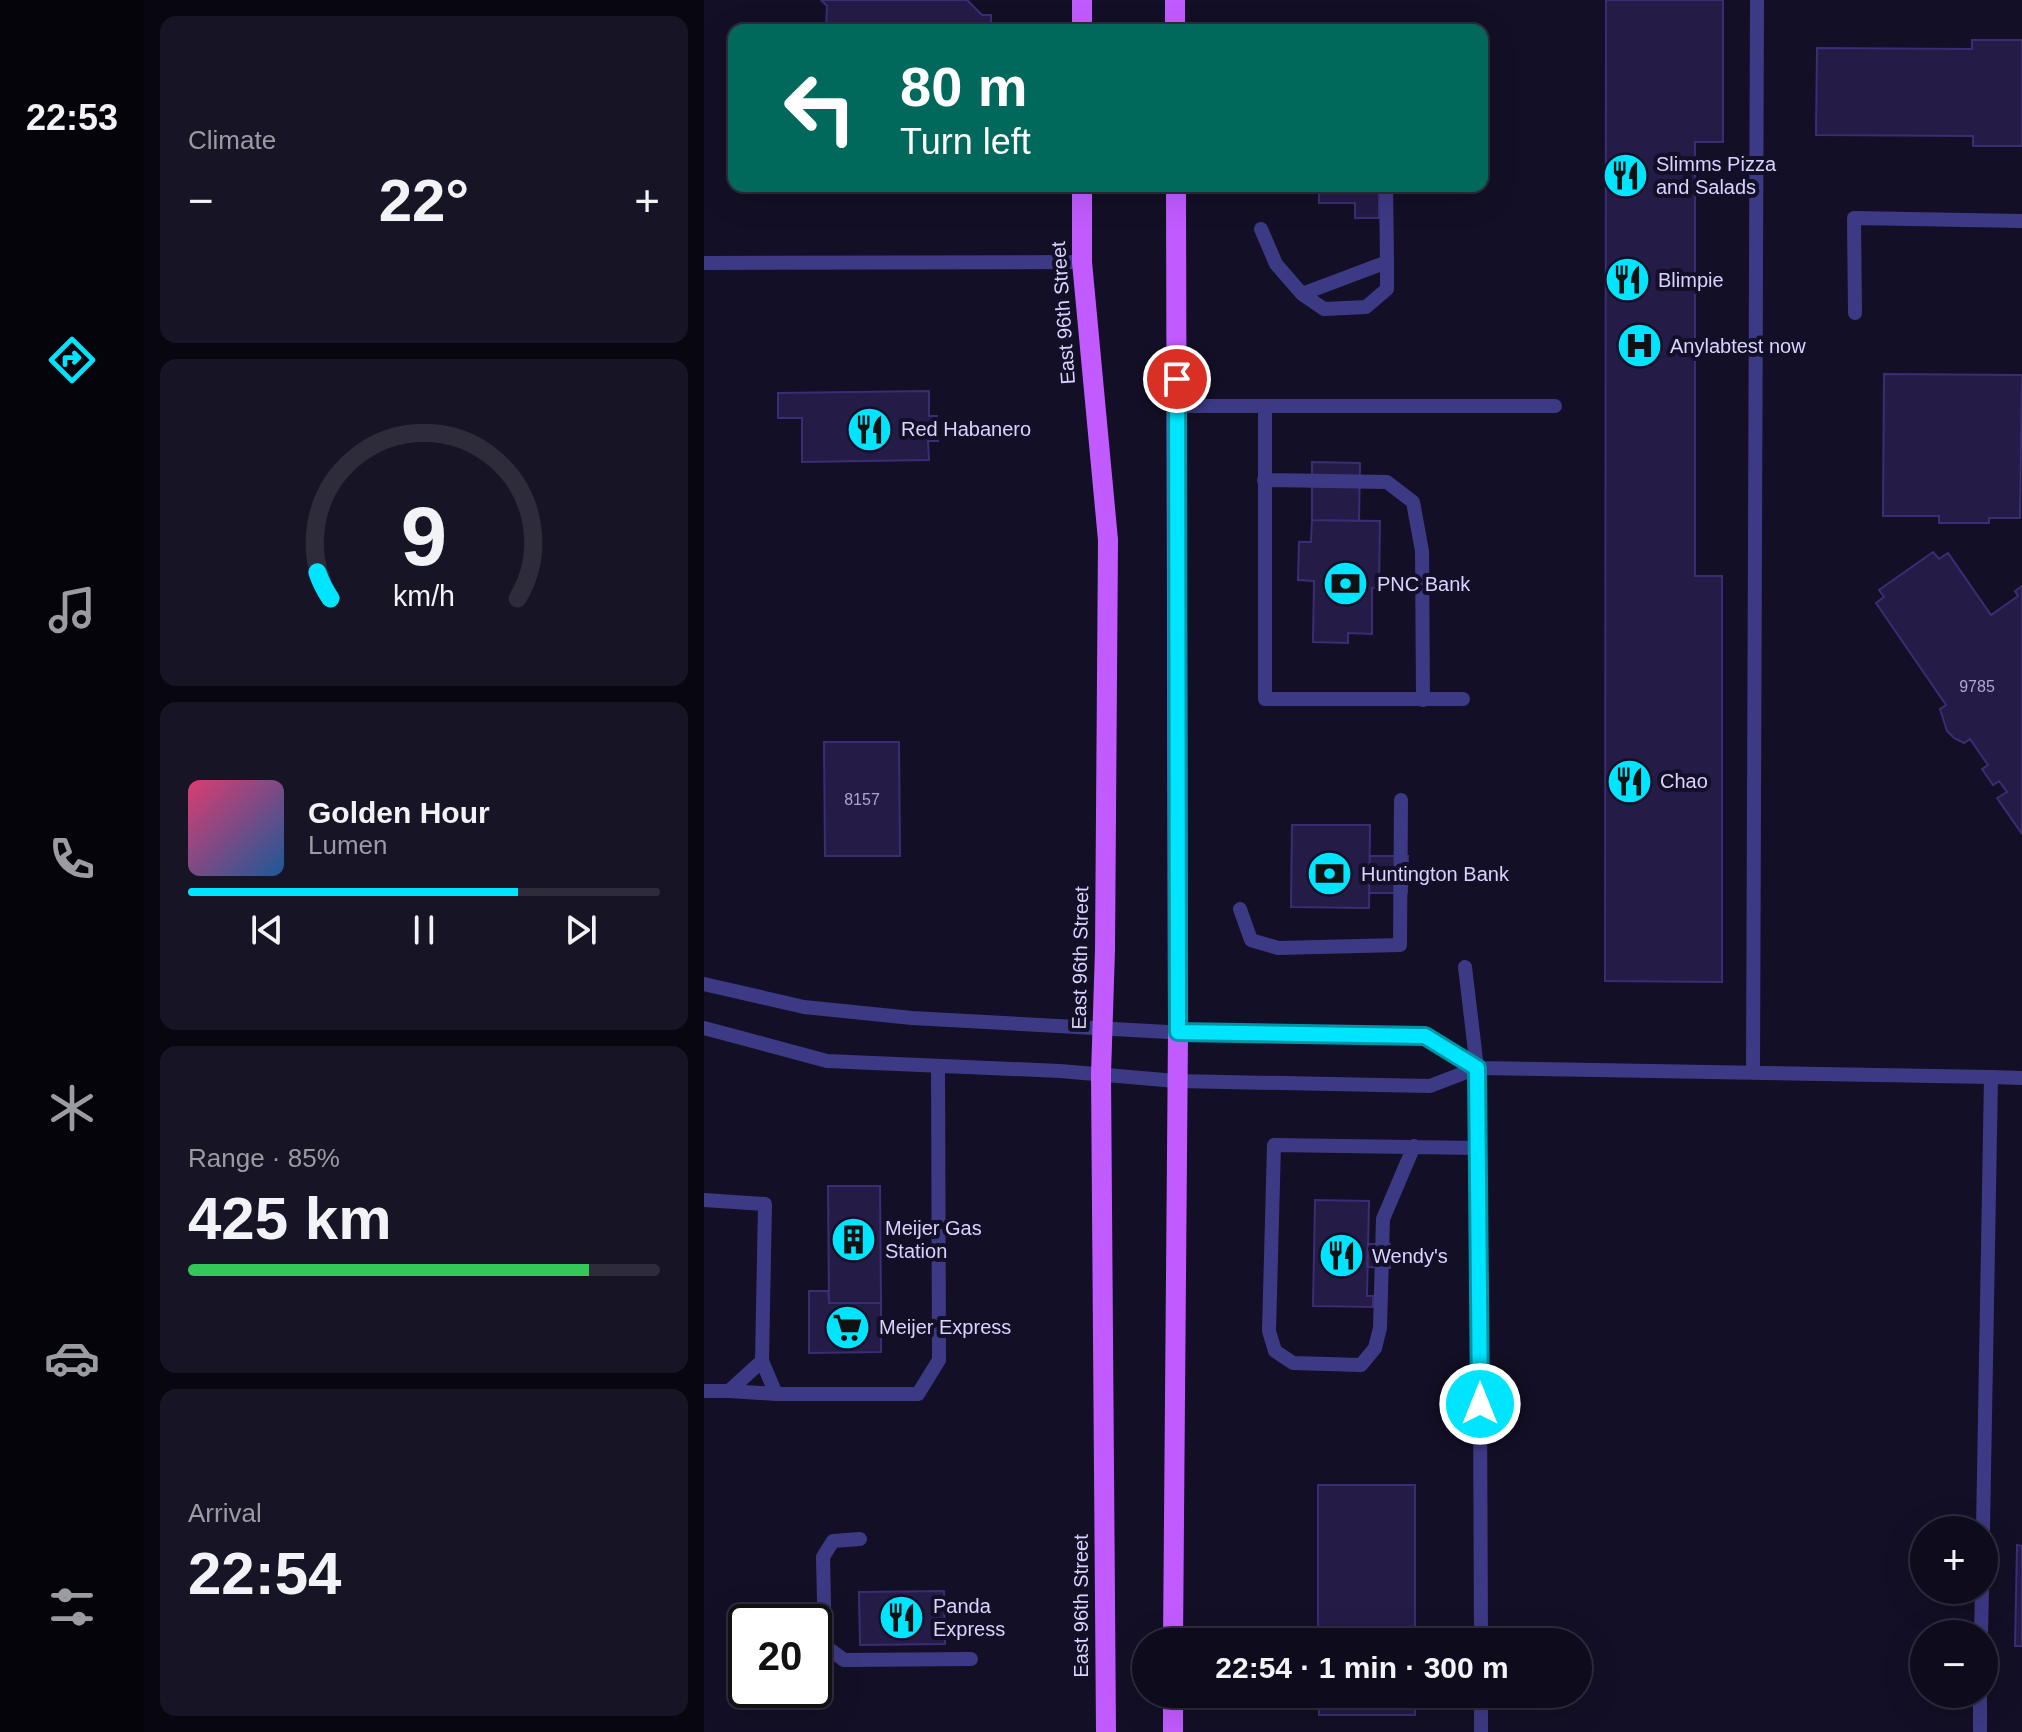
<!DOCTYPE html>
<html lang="en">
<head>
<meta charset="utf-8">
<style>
	:root { --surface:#0e0b1c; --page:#171425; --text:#f1f3f6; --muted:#9b9ba3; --line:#2e2b3b; --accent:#00e5ff }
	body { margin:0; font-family:Helvetica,sans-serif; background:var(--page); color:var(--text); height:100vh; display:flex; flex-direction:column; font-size:30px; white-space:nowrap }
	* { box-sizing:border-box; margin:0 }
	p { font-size:26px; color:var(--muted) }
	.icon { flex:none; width:44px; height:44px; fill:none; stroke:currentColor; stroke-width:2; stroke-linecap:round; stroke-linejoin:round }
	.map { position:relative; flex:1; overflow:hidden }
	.panel { display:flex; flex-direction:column; gap:16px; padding:16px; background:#08060f; width:560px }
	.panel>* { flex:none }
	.banner { position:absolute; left:24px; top:24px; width:760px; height:168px; border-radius:16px; box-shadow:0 8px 32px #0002,0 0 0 2px var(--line); background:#00695c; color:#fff; overflow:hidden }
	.buttons { position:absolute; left:1206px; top:1516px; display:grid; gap:16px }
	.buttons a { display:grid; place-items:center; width:88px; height:88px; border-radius:50%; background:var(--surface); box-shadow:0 8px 32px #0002,0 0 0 2px var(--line); font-size:40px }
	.speed { position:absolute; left:24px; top:1604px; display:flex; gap:16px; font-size:40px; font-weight:700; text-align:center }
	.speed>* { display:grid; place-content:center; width:104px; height:104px; border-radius:50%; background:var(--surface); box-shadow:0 8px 32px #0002,0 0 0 2px var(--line); line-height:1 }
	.speed .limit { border:4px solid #111; border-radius:12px; background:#fff; color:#111 }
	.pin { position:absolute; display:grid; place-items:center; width:68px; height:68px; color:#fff; margin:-34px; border:4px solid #fff; border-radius:50%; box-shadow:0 2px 8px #0007 }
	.me { position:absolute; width:88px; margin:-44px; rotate:0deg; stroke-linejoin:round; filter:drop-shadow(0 0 6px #0008) }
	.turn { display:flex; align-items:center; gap:28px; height:168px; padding:0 40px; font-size:36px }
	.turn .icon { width:104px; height:104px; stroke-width:2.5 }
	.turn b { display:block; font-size:56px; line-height:68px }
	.big { font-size:60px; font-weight:700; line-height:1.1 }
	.panel .widget { flex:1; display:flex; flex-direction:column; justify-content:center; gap:12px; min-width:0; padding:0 28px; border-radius:16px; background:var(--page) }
	.panel .dial { align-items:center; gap:0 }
	.dial svg { height:208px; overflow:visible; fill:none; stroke:var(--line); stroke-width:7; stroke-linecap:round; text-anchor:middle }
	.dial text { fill:var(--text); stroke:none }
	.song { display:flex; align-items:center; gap:24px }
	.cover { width:96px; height:96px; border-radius:12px; background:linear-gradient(135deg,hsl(340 70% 55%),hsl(210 70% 35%)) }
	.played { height:8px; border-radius:4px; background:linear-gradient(90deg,var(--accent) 70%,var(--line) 70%) }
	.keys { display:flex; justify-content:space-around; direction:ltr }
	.heat { display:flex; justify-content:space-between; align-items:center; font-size:44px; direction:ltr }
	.charge { height:12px; border-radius:6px; background:linear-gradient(90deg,#34c759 85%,var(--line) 0) }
	.trip { position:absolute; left:428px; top:1628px; width:460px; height:80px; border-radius:40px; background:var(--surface); box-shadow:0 8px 32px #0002,0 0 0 2px var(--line); font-weight:700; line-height:80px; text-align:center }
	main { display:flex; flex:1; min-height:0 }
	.tabs { display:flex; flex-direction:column; width:144px; justify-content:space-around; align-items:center; background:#06040b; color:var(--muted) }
	.tabs .icon { width:56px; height:56px }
	.tabs .active { color:var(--accent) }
	.tabs b { font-size:36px; color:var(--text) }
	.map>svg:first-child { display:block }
</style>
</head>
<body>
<main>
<nav class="tabs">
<b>22:53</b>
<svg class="icon active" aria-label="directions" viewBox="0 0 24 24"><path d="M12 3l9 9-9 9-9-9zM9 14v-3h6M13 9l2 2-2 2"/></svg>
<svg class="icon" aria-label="music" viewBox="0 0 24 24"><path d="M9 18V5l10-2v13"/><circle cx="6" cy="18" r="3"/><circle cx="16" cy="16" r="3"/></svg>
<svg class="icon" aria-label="phone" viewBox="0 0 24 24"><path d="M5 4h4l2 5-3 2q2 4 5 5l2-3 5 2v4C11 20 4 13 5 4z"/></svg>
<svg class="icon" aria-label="climate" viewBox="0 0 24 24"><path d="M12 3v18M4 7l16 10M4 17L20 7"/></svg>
<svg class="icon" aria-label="car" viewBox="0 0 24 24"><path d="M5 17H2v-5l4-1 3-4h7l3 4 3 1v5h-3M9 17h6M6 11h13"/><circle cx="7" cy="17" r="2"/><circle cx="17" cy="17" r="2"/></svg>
<svg class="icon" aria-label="filters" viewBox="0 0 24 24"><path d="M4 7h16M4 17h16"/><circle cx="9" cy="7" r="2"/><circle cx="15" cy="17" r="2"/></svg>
</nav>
<section class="panel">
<div class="widget"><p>Climate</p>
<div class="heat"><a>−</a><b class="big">22°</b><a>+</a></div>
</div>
<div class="widget dial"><svg viewBox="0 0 100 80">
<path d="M14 69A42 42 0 1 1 86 69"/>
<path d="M14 69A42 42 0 0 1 9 59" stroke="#00e5ff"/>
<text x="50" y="56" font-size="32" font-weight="700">9</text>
<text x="50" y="72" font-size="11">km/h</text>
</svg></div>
<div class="widget">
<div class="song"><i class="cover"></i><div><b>Golden Hour</b><p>Lumen</p></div></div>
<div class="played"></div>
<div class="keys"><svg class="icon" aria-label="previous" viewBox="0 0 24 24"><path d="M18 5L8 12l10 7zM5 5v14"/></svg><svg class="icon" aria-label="pause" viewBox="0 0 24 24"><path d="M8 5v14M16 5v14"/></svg><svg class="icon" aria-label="next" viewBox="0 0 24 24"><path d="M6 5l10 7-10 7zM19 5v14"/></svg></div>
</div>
<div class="widget"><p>Range · 85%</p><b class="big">425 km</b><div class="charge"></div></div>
<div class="widget"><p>Arrival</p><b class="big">22:54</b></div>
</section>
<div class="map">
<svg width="1318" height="1732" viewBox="0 0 1318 1732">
	<rect width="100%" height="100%" fill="#130f26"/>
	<path fill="#241b47" stroke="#3b2d73" stroke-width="2" d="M117,0H263L278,15H287V30H122L123,6Z
		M902,0H1019V142H991V576H1018V982L901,981Z
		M1268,40H1318V146H1269V136L1112,135L1113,48L1268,49Z
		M615,186H675V218H651V203H615Z
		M1180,374L1318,375L1316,518H1285V523H1235V516H1179Z
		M225,391V416H233L234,441H224L225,460L98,462V418H74V393Z
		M608,462L656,463L655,521L608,520Z
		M608,520L676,521L675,588H668V634L644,633V643L609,642L610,581L594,580L595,542H607Z
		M1229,552L1235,559L1244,553L1287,615L1314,596L1311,591L1318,586V834L1293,798L1303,792L1295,781L1289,785L1278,769L1284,765L1266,739L1260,743L1250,738L1243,731L1236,709L1242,705L1172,603L1180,597L1175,590Z
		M120,742H195L196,856H121Z
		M588,825H666L665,908L587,907Z
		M666,856H704L703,893H665Z
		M124,1186H176L177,1303H125Z
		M611,1200L665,1201L663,1296H669V1307L609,1306Z
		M664,1244H686V1268L663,1267Z
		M105,1291H124L125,1303H177V1352L105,1353Z
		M614,1485H711V1642H614Z
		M1313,1545L1318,1546V1646H1311Z
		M240,1591L241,1644L156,1645L155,1592Z
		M615,1694H711V1715H615Z"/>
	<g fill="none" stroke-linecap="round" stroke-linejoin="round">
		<path stroke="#3d3a85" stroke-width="14" d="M557,229L572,264L598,294L683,262L682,186
			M0,263L378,262
			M598,294L620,309L662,307L683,289V262
			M1151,313L1150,218L1318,221
			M473,406H851
			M561,407V699H759
			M560,480L683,482L709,502L718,551L719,700
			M536,909L547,940L574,948L696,945L697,800
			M761,967L773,1068L775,1148L777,1642
			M0,984L100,1007L208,1018L501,1034L721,1036L773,1068
			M0,1028L123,1061L356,1071L472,1081L726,1086L773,1068L1287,1077L1279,1530
			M1049,1073L1053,0
			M1287,1077L1318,1078
			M710,1146L679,1219L676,1328L671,1348L657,1365L589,1363L571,1351L565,1331L570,1145L775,1148
			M0,1200L61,1204L58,1361L72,1394H214L235,1360L234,1066
			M0,1391H25L58,1361
			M25,1391L72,1394
			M156,1539L129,1541L119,1557L121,1646L140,1660L267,1659
			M1277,1634L1278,1590
			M777,1694V1732
			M1276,1732V1694"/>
		<path stroke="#c25bff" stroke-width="20" d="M471,0V30
			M378,30V0
			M378,186V262L404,540L401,950L397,1074L402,1732
			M469,1642L474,1032L472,186
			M469,1732V1694"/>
	</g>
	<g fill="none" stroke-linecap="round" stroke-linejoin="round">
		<defs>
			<path id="route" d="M473,379L474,1032L721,1036L773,1068L776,1404"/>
		</defs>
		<use href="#route" stroke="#0095a6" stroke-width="20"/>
		<use href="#route" stroke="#00e5ff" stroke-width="14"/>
	</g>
	<defs>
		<symbol id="restaurant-disc" viewBox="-11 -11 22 22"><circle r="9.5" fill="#00e5ff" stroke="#130f26"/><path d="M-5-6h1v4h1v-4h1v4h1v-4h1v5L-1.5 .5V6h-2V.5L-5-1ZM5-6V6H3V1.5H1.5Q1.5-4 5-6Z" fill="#111"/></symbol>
		<symbol id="hospital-disc" viewBox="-11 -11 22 22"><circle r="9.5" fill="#00e5ff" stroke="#130f26"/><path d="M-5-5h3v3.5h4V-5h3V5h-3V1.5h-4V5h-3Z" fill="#111"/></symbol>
		<symbol id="bank-disc" viewBox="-11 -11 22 22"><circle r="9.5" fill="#00e5ff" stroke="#130f26"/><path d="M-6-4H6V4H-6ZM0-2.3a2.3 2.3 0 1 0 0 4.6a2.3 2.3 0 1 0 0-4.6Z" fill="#111"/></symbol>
		<symbol id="building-disc" viewBox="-11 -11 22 22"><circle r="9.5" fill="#00e5ff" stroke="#130f26"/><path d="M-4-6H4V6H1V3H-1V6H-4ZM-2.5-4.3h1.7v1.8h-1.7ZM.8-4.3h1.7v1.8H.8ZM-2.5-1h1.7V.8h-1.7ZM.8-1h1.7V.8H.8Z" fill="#111"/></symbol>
		<symbol id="supermarket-disc" viewBox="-11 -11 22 22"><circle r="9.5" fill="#00e5ff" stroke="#130f26"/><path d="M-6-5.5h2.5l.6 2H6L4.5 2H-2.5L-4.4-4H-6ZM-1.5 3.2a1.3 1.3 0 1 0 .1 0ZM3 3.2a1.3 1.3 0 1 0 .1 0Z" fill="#111"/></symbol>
	</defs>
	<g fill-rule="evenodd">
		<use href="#restaurant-disc" x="896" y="150" width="51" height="51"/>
		<use href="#restaurant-disc" x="898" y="254" width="51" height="51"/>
		<use href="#hospital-disc" x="910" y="320" width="51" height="51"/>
		<use href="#restaurant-disc" x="140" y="404" width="51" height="51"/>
		<use href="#bank-disc" x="616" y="558" width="51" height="51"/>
		<use href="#restaurant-disc" x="900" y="756" width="51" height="51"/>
		<use href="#bank-disc" x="600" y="848" width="51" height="51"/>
		<use href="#building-disc" x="124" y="1214" width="51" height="51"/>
		<use href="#restaurant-disc" x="612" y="1230" width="51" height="51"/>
		<use href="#supermarket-disc" x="118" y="1302" width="51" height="51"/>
		<use href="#restaurant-disc" x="172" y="1592" width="51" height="51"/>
	</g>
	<g text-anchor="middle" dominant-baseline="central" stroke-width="8" stroke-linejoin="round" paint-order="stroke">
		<g font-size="16" fill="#aca6d1">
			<text x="1273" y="686">9785</text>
			<text x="158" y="799">8157</text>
		</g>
		<g font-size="20" fill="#d9d4ff" stroke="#130f26" text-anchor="start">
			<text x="952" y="164">Slimms Pizza<tspan x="952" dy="23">and Salads</tspan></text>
			<text x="954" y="280">Blimpie</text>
			<text x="966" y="346">Anylabtest now</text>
			<text x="197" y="429">Red Habanero</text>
			<text x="673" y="584">PNC Bank</text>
			<text x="956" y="781">Chao</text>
			<text x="657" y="874">Huntington Bank</text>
			<text x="181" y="1228">Meijer Gas<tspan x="181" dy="23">Station</tspan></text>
			<text x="668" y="1256">Wendy's</text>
			<text x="175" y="1327">Meijer Express</text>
			<text x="229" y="1606">Panda<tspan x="229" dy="23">Express</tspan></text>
		</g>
		<g font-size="20" fill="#d9d4ff" stroke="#130f26">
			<text transform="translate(359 313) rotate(-94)">East 96th Street</text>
			<text transform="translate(376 958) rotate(-89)">East 96th Street</text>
			<text transform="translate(377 1606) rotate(-90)">East 96th Street</text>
		</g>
	</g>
</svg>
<div class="buttons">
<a>+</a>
<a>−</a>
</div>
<div class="speed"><div class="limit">20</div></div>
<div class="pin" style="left:473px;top:379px;background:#d93025"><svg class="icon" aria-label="arrive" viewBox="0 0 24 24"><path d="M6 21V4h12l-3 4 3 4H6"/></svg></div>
<svg class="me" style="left:776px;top:1404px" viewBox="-20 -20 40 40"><circle r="17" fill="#00e5ff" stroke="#fff" stroke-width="3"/><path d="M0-11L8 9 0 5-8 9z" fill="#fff"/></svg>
<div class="trip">22:54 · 1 min · 300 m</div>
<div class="banner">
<div class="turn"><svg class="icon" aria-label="left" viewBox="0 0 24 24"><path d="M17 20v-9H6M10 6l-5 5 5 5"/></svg><div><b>80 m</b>Turn left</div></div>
</div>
</div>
</main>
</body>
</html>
